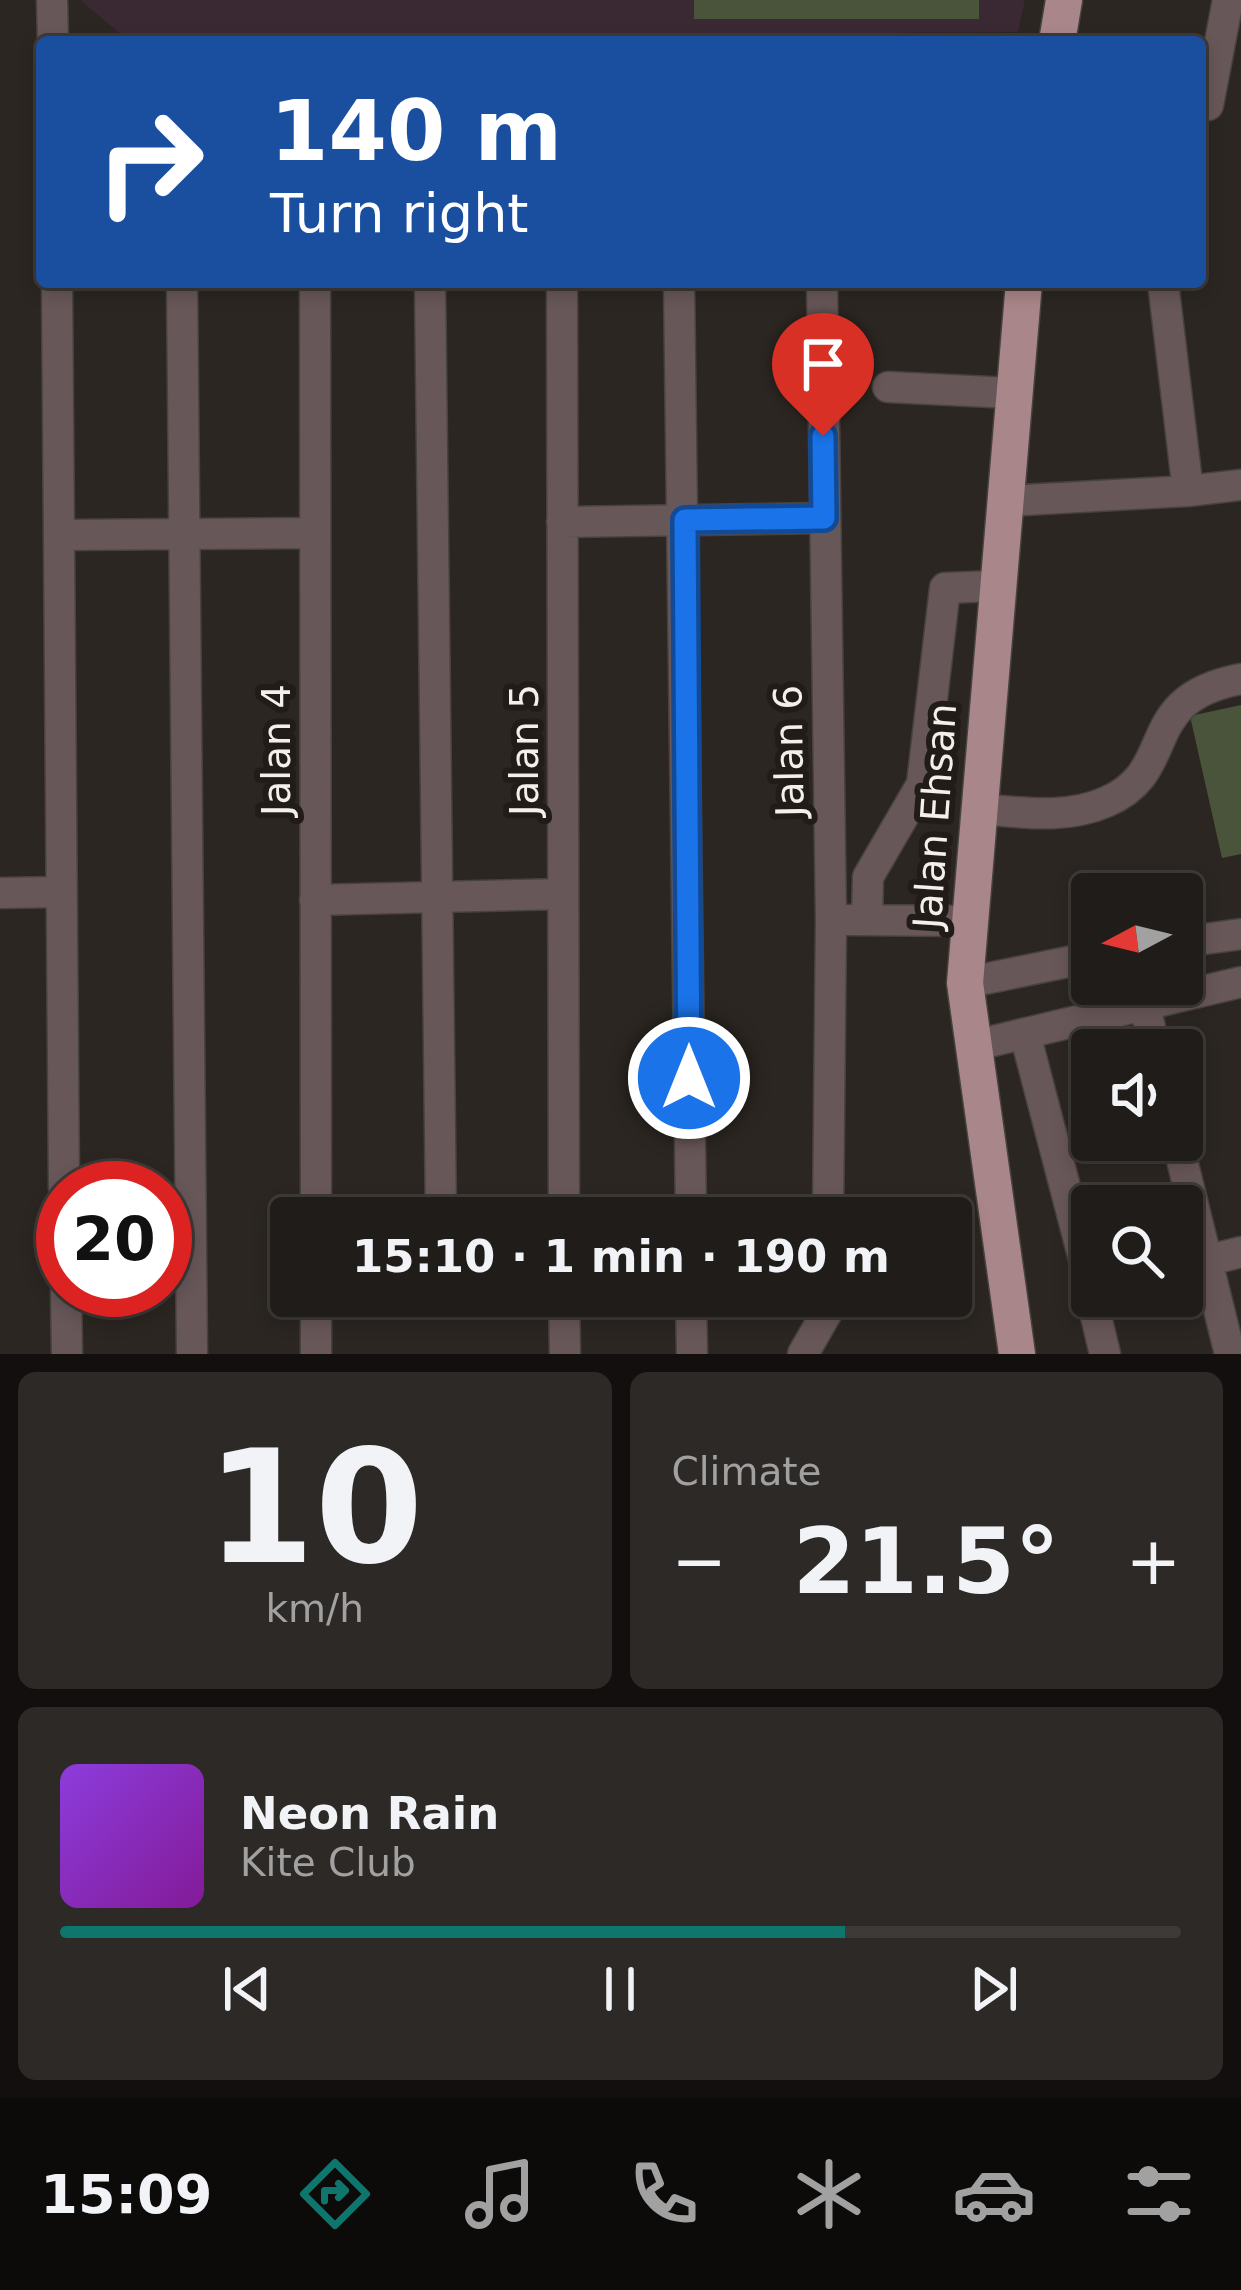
<!DOCTYPE html>
<html lang="en">
<head>
<meta charset="utf-8">
<style>
	:root { --surface:#201c19; --page:#2d2926; --text:#f1f3f6; --muted:#a2a1a2; --line:#3d3a38; --accent:#0f766e }
	body { margin:0; font-family:"DejaVu Sans",sans-serif; background:var(--page); color:var(--text); height:100vh; display:flex; flex-direction:column; font-size:45px; white-space:nowrap }
	* { box-sizing:border-box; margin:0 }
	p { font-size:39px; color:var(--muted) }
	.icon { flex:none; width:66px; height:66px; fill:none; stroke:currentColor; stroke-width:2; stroke-linecap:round; stroke-linejoin:round }
	.map { position:relative; height:1354px; overflow:hidden }
	.details { display:flex; flex-direction:column; gap:18px; padding:18px; background:#120f0e; flex:1 }
	.details>* { flex:none }
	.top-card { position:absolute; left:36px; top:36px; width:1170px; height:252px; border-radius:12px; box-shadow:0 6px 18px #0003,0 0 0 3px var(--line); background:#1a4fa0; color:#fff; overflow:hidden }
	.needle { width:78px; rotate:263deg }
	.fabs { position:absolute; left:1071px; top:873px; display:grid; gap:24px }
	.fabs a { display:grid; place-items:center; width:132px; height:132px; border-radius:12px; background:var(--surface); box-shadow:0 6px 18px #0003,0 0 0 3px var(--line); font-size:60px }
	.speed { position:absolute; left:36px; top:1161px; display:flex; gap:24px; font-size:60px; font-weight:700; text-align:center }
	.speed>* { display:grid; place-content:center; width:156px; height:156px; border-radius:50%; background:var(--surface); box-shadow:0 6px 18px #0003,0 0 0 3px var(--line); line-height:1 }
	.speed .limit { border:18px solid #d22; background:#fff; color:#111 }
	.pin { position:absolute; display:grid; place-items:center; width:102px; height:102px; color:#fff; margin:-123px -51px; border-radius:50% 50% 50% 0; rotate:-45deg; box-shadow:0 0 12px #0007 }
	.pin .icon { rotate:45deg }
	.me { position:absolute; width:132px; margin:-66px; rotate:0deg; stroke-linejoin:round; filter:drop-shadow(0 0 9px #0008) }
	.turn { display:flex; align-items:center; gap:42px; height:252px; padding:0 36px; font-size:54px }
	.turn .icon { width:156px; height:156px; stroke-width:2.5 }
	.turn b { display:block; font-size:84px; line-height:102px }
	.big { font-size:90px; font-weight:700; line-height:1.1 }
	.details .card { flex:1; display:flex; flex-direction:column; justify-content:center; gap:18px; min-width:0; padding:0 42px; border-radius:18px; background:var(--page) }
	.details .dial { align-items:center; gap:0 }
	.dial b { font-size:156px; line-height:1 }
	.song { display:flex; align-items:center; gap:36px }
	.cover { width:144px; height:144px; border-radius:18px; background:linear-gradient(135deg,hsl(270 70% 55%),hsl(290 70% 35%)) }
	.played { height:12px; border-radius:6px; background:linear-gradient(90deg,var(--accent) 70%,var(--line) 70%) }
	.keys { display:flex; justify-content:space-around; direction:ltr }
	.heat { display:flex; justify-content:space-between; align-items:center; font-size:66px; direction:ltr }
	.details .tiles { flex:1; display:grid; gap:18px; grid-template-columns:1fr 1fr }
	.card:last-child { grid-column:span 2 }
	.trip { position:absolute; left:270px; top:1197px; width:702px; height:120px; border-radius:12px; background:var(--surface); box-shadow:0 6px 18px #0003,0 0 0 3px var(--line); font-weight:700; line-height:120px; text-align:center }
	.menu { display:flex; height:192px; justify-content:space-around; align-items:center; background:#0d0b0a; color:var(--muted) }
	.menu .icon { width:84px; height:84px }
	.menu .selected { color:var(--accent) }
	.menu b { font-size:54px; color:var(--text) }
	.map>svg:first-child { display:block }
</style>
</head>
<body>
<div class="map">
<svg width="1241" height="1354" viewBox="0 0 1241 1354">
	<rect width="100%" height="100%" fill="#2b2621"/>
	<path fill="#3a2832" d="M80,0H1025L1018,32L127,39Z"/>
	<path fill="#49543a" d="M694,0H979V19H694Z
		M1241,705V854L1222,858L1190,716Z"/>
	<g fill="none" stroke-linecap="round" stroke-linejoin="round">
		<defs>
			<path id="minor" d="M52,0L53,42
				M1208,105L1228,0
				M57,282L64,1188
				M182,282L192,1354
				M315,282L316,1218
				M430,282L441,1218
				M562,282L564,1218
				M679,282L691,1218
				M822,282L831,920L828,1218
				M888,387L1011,393
				M1188,491L1241,485
				M1005,501L1188,491L1163,282
				M562,522L824,518
				M60,535L315,533
				M978,809C1020,812 1065,820 1106,802C1181,770 1134,699 1241,679
				M0,893L58,892
				M315,900L563,894
				M849,920L969,921
				M867,920L868,877L922,784L945,588L995,586
				M1182,942L1241,934
				M965,983L1092,957
				M1145,1005L1155,1050
				M1025,1034L1092,1290
				M972,1046L1241,982
				M1177,1140L1230,1354
				M1182,1267L1241,1252
				M66,1290L67,1354
				M1090,1291L1105,1354
				M316,1296V1354
				M564,1296L565,1354
				M691,1296L692,1354
				M803,1354L827,1312V1296"/>
			<path id="major" d="M1057,42L1064,0
				M1017,1354L965,983L1024,282"/>
		</defs>
		<use href="#minor" stroke="#47423d" stroke-width="33"/>
		<use href="#major" stroke="#47423d" stroke-width="39"/>
		<use href="#minor" stroke="#685758" stroke-width="30"/>
		<use href="#major" stroke="#a98689" stroke-width="36"/>
	</g>
	<g fill="none" stroke-linecap="round" stroke-linejoin="round">
		<defs>
			<path id="route" d="M689,1078L685,520L824,518L823,436"/>
		</defs>
		<use href="#route" stroke="#114b97" stroke-width="30"/>
		<use href="#route" stroke="#1a73e8" stroke-width="21"/>
	</g>
	<g text-anchor="middle" dominant-baseline="central" stroke-width="12" stroke-linejoin="round" paint-order="stroke">
		<g font-size="39" fill="#f3efec" stroke="#221c18">
			<text transform="translate(276 750) rotate(-90)">Jalan 4</text>
			<text transform="translate(524 750) rotate(-90)">Jalan 5</text>
			<text transform="translate(789 751) rotate(-91)">Jalan 6</text>
			<text transform="translate(935 816) rotate(-86)">Jalan Ehsan</text>
		</g>
	</g>
</svg>
<div class="fabs">
<a><svg class="needle" viewBox="-14 -14 28 28"><path d="M0-13l5 13h-10z" fill="#e53935"/><path d="M0 13l5-13h-10z" fill="#a2a1a2"/></svg></a>
<a><svg class="icon" aria-label="sound" viewBox="0 0 24 24"><path d="M4 9h4l5-4v14l-5-4H4zM17 9q2 3 0 6"/></svg></a>
<a><svg class="icon" aria-label="search" viewBox="0 0 24 24"><circle cx="10" cy="10" r="6"/><path d="M15 15l6 6"/></svg></a>
</div>
<div class="speed"><div class="limit">20</div></div>
<div class="pin" style="left:823px;top:436px;background:#d93025"><svg class="icon" aria-label="arrive" viewBox="0 0 24 24"><path d="M6 21V4h12l-3 4 3 4H6"/></svg></div>
<svg class="me" style="left:689px;top:1078px" viewBox="-20 -20 40 40"><circle r="17" fill="#1a73e8" stroke="#fff" stroke-width="3"/><path d="M0-11L8 9 0 5-8 9z" fill="#fff"/></svg>
<div class="trip">15:10 · 1 min · 190 m</div>
<div class="top-card">
<div class="turn"><svg class="icon" aria-label="right" viewBox="0 0 24 24"><path d="M7 20v-9h11M14 6l5 5-5 5"/></svg><div><b>140 m</b>Turn right</div></div>
</div>
</div>
<section class="details">
<div class="tiles">
<div class="card dial"><b>10</b><p>km/h</p></div>
<div class="card"><p>Climate</p>
<div class="heat"><a>−</a><b class="big">21.5°</b><a>+</a></div>
</div>
<div class="card">
<div class="song"><i class="cover"></i><div><b>Neon Rain</b><p>Kite Club</p></div></div>
<div class="played"></div>
<div class="keys"><svg class="icon" aria-label="previous" viewBox="0 0 24 24"><path d="M18 5L8 12l10 7zM5 5v14"/></svg><svg class="icon" aria-label="pause" viewBox="0 0 24 24"><path d="M8 5v14M16 5v14"/></svg><svg class="icon" aria-label="next" viewBox="0 0 24 24"><path d="M6 5l10 7-10 7zM19 5v14"/></svg></div>
</div>
</div>
</section>
<nav class="menu">
<b>15:09</b>
<svg class="icon selected" aria-label="directions" viewBox="0 0 24 24"><path d="M12 3l9 9-9 9-9-9zM9 14v-3h6M13 9l2 2-2 2"/></svg>
<svg class="icon" aria-label="music" viewBox="0 0 24 24"><path d="M9 18V5l10-2v13"/><circle cx="6" cy="18" r="3"/><circle cx="16" cy="16" r="3"/></svg>
<svg class="icon" aria-label="phone" viewBox="0 0 24 24"><path d="M5 4h4l2 5-3 2q2 4 5 5l2-3 5 2v4C11 20 4 13 5 4z"/></svg>
<svg class="icon" aria-label="climate" viewBox="0 0 24 24"><path d="M12 3v18M4 7l16 10M4 17L20 7"/></svg>
<svg class="icon" aria-label="car" viewBox="0 0 24 24"><path d="M5 17H2v-5l4-1 3-4h7l3 4 3 1v5h-3M9 17h6M6 11h13"/><circle cx="7" cy="17" r="2"/><circle cx="17" cy="17" r="2"/></svg>
<svg class="icon" aria-label="filters" viewBox="0 0 24 24"><path d="M4 7h16M4 17h16"/><circle cx="9" cy="7" r="2"/><circle cx="15" cy="17" r="2"/></svg>
</nav>
</body>
</html>
